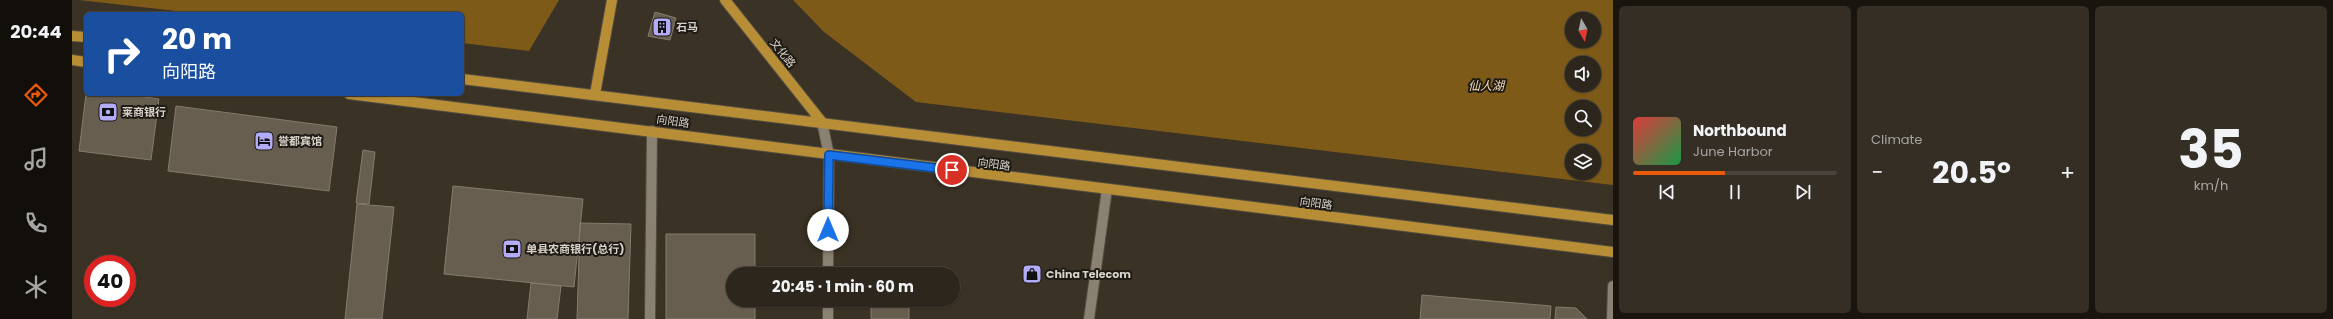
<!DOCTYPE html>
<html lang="en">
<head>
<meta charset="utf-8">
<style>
	:root { --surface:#2c261c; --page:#342e25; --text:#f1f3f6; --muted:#a6a5a3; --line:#48433b; --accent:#ea580c }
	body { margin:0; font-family:Poppins,"Noto Sans SC",sans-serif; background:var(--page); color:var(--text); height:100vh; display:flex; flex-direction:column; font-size:15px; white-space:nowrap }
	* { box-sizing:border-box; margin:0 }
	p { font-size:13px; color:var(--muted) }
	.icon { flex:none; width:22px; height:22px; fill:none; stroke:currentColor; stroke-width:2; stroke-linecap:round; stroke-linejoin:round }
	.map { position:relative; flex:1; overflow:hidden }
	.drawer { display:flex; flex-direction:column; gap:6px; padding:6px; background:#18150f; width:720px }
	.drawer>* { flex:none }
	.guide { position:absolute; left:12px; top:12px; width:380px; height:84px; border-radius:6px; box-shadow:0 1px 3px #0004,0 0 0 1px var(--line); background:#1a4fa0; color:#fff; overflow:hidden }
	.needle { width:26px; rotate:171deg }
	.controls { position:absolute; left:1493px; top:12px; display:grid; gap:8px }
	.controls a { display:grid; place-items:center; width:36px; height:36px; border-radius:50%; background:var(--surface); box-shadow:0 1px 3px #0004,0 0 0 1px var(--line); font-size:20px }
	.speed { position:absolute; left:12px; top:255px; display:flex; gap:8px; font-size:20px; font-weight:700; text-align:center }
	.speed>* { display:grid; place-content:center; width:52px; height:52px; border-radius:50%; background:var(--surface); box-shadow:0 1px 3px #0004,0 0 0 1px var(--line); line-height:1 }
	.speed .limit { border:6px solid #d22; background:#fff; color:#111 }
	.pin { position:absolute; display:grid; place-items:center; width:34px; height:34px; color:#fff; margin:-17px; border:2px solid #fff; border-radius:50%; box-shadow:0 1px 4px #0007 }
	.me { position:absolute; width:44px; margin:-22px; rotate:0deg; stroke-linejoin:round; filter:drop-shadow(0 0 3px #0008) }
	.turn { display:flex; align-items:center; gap:14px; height:84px; padding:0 12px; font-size:18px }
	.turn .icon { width:52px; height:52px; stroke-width:2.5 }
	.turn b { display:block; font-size:28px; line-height:34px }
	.big { font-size:30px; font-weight:700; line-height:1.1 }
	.drawer .tile { flex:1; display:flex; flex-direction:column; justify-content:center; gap:6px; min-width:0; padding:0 14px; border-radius:6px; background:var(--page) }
	.drawer .dial { align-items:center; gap:0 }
	.dial b { font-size:52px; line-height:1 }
	.song { display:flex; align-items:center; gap:12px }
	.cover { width:48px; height:48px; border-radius:6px; background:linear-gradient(135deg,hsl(0 70% 55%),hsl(140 70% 35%)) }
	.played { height:4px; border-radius:2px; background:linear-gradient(90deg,var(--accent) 45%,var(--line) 45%) }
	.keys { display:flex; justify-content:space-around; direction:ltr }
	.heat { display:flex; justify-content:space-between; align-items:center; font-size:22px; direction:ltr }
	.drawer .tiles { flex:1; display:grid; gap:6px; grid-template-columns:repeat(3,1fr) }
	.trip { position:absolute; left:654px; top:267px; width:234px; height:40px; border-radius:20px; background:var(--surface); box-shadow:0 1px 3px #0004,0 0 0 1px var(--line); font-weight:700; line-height:40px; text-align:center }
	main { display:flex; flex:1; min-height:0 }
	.menu { display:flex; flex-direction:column; width:72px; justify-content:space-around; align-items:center; background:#120f0b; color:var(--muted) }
	.menu .icon { width:28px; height:28px }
	.menu .active { color:var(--accent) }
	.menu b { font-size:18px; color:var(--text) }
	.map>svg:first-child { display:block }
</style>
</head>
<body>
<main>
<nav class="menu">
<b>20:44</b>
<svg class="icon active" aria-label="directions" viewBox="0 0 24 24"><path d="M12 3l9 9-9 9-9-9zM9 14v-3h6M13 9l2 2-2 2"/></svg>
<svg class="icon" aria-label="music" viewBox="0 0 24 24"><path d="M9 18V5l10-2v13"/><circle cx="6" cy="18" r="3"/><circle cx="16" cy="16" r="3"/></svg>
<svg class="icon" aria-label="phone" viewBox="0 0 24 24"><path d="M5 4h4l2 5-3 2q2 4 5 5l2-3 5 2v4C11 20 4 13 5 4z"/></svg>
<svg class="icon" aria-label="climate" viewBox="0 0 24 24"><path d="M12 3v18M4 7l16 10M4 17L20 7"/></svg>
</nav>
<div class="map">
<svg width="1541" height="319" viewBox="0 0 1541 319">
	<rect width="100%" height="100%" fill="#3a3225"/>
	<path fill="#7e5a18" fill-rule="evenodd" d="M7,0H487L457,51L390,43V14H131Z
		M721,0H1541V185L844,102L752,32ZM1500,19H1522V41H1500ZM1500,63H1522V85H1500ZM1500,107H1522V129H1500ZM1500,151H1522V173H1500Z"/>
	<path fill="#685e50" stroke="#857b6d" d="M583,12L604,18L598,40L576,36Z
		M14,94H52L87,99L79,160L7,151Z
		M104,106L265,127L257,191L96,171Z
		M291,150L303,152L297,204L284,203Z
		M381,186L511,199L502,287L372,274Z
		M285,204L322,207L310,319H273Z
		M508,223L559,224L556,319H505Z
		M594,234H683V274H661V300H683V319H594Z
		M459,283L489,286L485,319H455Z
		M1350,295L1479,306L1478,319H1348Z
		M799,300H837V319H799Z
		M1484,307L1504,308L1515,319H1483Z"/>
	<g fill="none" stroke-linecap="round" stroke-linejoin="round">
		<defs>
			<path id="minor" d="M750,122L757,155L756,274
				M578,319L580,131
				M756,319V300
				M1017,319L1035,189
				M1540,319L1541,286"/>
			<path id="major" d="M653,0L750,122
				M0,36L14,37
				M0,60L14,62
				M390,79L1541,220
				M277,94L1541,252
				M523,94L540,0"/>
		</defs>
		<use href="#minor" stroke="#544d42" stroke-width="12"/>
		<use href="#major" stroke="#544d42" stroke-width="12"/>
		<use href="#minor" stroke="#8b8173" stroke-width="10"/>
		<use href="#major" stroke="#b78d36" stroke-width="10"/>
	</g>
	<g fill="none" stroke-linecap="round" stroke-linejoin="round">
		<defs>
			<path id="route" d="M756,230L757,155L880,170"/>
		</defs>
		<use href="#route" stroke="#114b97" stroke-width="10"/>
		<use href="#route" stroke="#1a73e8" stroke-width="7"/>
	</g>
	<defs>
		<symbol id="building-square" viewBox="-11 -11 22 22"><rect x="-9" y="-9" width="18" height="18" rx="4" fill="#b3adf9" stroke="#1e1a14"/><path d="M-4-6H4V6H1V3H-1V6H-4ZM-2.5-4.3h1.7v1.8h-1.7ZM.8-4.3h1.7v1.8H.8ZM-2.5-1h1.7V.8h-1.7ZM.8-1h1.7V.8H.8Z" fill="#111"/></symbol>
		<symbol id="bank-square" viewBox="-11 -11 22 22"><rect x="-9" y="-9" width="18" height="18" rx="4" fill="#b3adf9" stroke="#1e1a14"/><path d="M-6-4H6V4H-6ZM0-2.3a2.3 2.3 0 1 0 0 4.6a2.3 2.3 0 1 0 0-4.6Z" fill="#111"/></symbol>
		<symbol id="hotel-square" viewBox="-11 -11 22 22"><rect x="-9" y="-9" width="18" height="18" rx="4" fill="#b3adf9" stroke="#1e1a14"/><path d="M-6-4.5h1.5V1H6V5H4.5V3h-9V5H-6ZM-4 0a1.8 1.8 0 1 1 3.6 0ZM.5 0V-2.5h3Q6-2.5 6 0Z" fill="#111"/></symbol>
		<symbol id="shop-square" viewBox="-11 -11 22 22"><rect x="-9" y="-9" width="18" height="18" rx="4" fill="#b3adf9" stroke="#1e1a14"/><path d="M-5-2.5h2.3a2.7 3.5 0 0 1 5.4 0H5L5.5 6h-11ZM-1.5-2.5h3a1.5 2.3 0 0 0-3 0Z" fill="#111"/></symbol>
	</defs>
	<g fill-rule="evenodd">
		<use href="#building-square" x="579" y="16" width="22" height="22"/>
		<use href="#bank-square" x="25" y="101" width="22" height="22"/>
		<use href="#hotel-square" x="181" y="130" width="22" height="22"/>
		<use href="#bank-square" x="429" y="238" width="22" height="22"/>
		<use href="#shop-square" x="949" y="263" width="22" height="22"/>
	</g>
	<g text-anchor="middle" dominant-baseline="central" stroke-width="4" stroke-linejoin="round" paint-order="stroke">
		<g font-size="11" font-weight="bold" fill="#d7d2ca" stroke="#1e1a14" text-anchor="start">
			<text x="604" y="27">石马</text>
			<text x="50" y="112">莱商银行</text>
			<text x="206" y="141">誉都宾馆</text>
			<text x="454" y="249">单县农商银行(总行)</text>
			<text x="974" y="274">China Telecom</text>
		</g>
		<g font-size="11" fill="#d7d2ca" stroke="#1e1a14">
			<text transform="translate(711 53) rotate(51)">文化路</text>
			<text transform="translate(601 121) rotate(8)">向阳路</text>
			<text transform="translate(922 164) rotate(7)">向阳路</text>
			<text transform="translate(1244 203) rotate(7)">向阳路</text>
		</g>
		<g font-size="12" font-style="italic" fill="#f8deb7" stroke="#1e1a14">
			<text x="1414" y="85">仙人湖</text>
		</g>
	</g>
</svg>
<div class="controls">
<a><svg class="needle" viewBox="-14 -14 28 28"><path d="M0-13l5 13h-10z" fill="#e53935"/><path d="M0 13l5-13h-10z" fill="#a6a5a3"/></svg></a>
<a><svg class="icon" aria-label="sound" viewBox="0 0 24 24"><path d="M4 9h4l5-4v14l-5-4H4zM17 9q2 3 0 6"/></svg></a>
<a><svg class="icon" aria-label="search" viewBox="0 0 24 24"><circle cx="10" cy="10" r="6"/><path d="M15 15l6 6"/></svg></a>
<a><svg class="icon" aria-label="layers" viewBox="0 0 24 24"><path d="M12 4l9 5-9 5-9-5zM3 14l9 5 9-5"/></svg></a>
</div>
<div class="speed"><div class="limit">40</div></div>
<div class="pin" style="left:880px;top:170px;background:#d93025"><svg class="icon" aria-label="arrive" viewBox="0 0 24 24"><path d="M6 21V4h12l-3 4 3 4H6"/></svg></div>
<svg class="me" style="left:756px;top:230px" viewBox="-20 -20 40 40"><circle r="19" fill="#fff"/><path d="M0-13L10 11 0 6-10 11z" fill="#1a73e8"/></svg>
<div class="trip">20:45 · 1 min · 60 m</div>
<div class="guide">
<div class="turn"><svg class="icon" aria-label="right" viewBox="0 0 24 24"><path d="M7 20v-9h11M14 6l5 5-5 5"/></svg><div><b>20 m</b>向阳路</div></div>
</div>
</div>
<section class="drawer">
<div class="tiles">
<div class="tile">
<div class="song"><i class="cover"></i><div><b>Northbound</b><p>June Harbor</p></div></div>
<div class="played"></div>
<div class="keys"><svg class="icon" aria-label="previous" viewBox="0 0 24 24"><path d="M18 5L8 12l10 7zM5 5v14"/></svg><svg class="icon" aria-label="pause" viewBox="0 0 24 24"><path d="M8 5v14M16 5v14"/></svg><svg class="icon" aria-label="next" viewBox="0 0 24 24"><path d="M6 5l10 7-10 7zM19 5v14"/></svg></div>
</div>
<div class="tile"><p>Climate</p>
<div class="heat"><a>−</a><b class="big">20.5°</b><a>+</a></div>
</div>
<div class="tile dial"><b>35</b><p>km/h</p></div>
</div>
</section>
</main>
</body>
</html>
